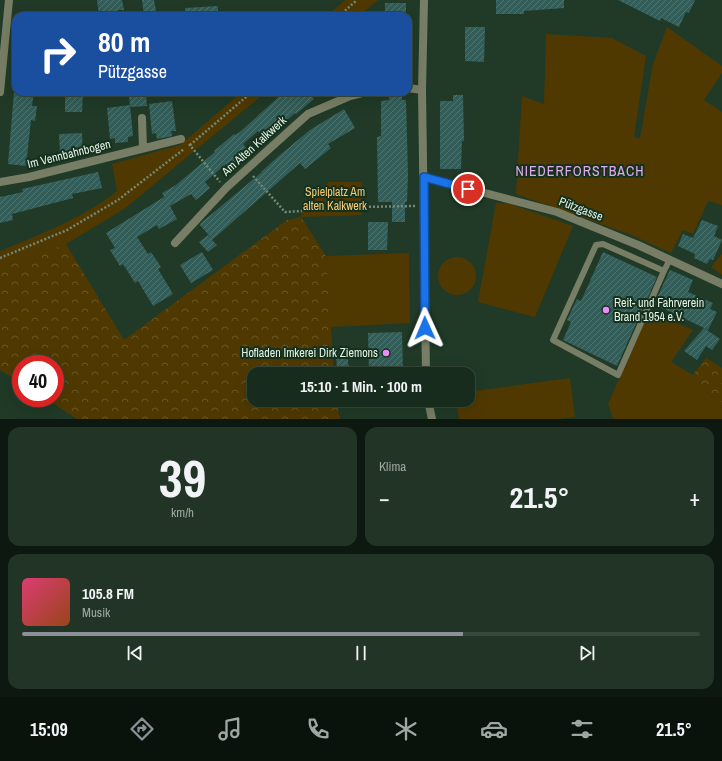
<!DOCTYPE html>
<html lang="de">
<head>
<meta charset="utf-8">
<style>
	:root { --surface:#182c1d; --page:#213426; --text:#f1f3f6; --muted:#9fa7a4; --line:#36483b; --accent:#8c9099 }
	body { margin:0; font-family:"Archivo Narrow",sans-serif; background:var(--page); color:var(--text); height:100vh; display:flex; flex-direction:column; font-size:15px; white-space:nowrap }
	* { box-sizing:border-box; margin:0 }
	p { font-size:13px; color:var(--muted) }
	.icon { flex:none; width:22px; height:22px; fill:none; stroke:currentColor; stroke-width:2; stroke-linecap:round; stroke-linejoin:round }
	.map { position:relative; height:419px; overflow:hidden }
	.panel { display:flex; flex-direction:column; gap:8px; padding:8px; background:#0d1810; flex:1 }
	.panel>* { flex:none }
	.hud { position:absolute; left:12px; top:12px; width:400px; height:84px; border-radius:12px; box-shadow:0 4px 16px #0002,0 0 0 1px var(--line); background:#1a4fa0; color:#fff; overflow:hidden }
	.speed { position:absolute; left:12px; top:355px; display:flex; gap:8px; font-size:20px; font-weight:700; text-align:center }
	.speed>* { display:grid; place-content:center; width:52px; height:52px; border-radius:50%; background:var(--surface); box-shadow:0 4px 16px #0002,0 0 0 1px var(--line); line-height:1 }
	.speed .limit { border:6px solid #d22; background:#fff; color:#111 }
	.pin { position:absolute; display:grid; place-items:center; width:34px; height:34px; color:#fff; margin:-17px; border:2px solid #fff; border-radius:50%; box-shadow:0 1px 4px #0007 }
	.me { position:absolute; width:44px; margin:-22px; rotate:359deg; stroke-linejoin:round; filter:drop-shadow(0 0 3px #0008) }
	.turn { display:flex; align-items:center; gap:14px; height:84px; padding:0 20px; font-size:18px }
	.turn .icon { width:52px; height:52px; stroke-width:2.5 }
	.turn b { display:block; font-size:28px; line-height:34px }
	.big { font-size:30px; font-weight:700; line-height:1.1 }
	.panel .tile { flex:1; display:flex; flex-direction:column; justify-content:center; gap:6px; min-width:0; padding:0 14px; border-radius:12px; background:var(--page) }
	.panel .dial { align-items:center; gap:0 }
	.dial b { font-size:52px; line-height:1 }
	.song { display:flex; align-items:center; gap:12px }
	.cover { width:48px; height:48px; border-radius:6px; background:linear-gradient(135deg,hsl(340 70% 55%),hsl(20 70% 35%)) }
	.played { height:4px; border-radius:2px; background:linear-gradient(90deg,var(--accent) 65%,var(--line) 65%) }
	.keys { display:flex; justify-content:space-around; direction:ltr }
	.heat { display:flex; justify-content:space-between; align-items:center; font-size:22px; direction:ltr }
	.panel .tiles { flex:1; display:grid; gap:8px; grid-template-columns:1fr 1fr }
	.tile:last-child { grid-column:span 2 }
	.trip { position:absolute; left:247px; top:367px; width:228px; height:40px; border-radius:12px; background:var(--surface); box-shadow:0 4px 16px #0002,0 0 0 1px var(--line); font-weight:700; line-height:40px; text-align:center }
	.tabs { display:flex; height:64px; justify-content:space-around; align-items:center; background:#0a120c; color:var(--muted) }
	.tabs .icon { width:28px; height:28px }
	.tabs .active { color:var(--accent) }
	.tabs b { font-size:18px; color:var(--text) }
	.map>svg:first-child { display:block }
</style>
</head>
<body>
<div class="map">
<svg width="722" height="419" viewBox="0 0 722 419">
	<defs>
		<pattern id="forest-crowns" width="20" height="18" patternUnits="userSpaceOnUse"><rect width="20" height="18" fill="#503900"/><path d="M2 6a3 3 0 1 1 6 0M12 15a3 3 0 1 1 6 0" fill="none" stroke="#695625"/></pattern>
		<pattern id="building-hatch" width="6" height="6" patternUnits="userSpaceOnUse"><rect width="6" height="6" fill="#335d58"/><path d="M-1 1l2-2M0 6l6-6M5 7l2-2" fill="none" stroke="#507570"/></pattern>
	</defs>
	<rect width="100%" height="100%" fill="#203a27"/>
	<path fill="#503900" d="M345,0H378L359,16H327Z
		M667,27L722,66V73L704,100L722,112V205L708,201L693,234L683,230L671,253L629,234L516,194L522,96L544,104L546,34L612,38L646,56L634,137L640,138L653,64Z
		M242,92H266L124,209L66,244L0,268V251C41,234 83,218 117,191L112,164L180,145Z
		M329,182H362V215L301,217L303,203Z
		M496,203H507L573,226L535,317L478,302Z
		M409,253L410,323L330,327L326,256Z
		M722,254V275L711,267Z
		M438 276a19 19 0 1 1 38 0a19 19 0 1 1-38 0Z
		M649,311L693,330L671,362L693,375L722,408V419H613L608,404Z
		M570,378L575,417L559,419H459L456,400H468V392Z"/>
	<path fill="url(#forest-crowns)" d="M301,217L326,256L334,374H254V400H336L340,419H77L45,398H55V364H21V383L0,370V268L66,244L124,340L287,220Z
		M706,358L722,368V408L693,375Z"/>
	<path fill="url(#building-hatch)" d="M97,0H122L124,10H118L119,16H99Z
		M142,0H154L157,16H144Z
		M496,0H564V8L524,11V14H496Z
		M618,0H695L689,13L686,12L679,27L661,18L660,21Z
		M385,3H406V16H385Z
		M218,6V16H185V8Z
		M465,27H485L484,62L465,61Z
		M14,92H34L32,106H37L35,121L31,120L26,166L8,164Z
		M65,92H83L82,112H65Z
		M284,92H308L314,99L296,114L295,113L265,139L258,131L243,144L250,153L231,170L226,164L205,182L210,188L196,200L191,194L170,206L177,219L159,229L157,225L137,237L148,254L151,252L161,267L158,269L173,294L153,306L138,281L135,283L123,264L120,266L110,250L115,248L106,233L164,197L162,193L176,185L215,152L214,151L234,134L235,135L240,132Z
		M389,94H402V100H406L408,175L407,202H405V222H392V202H378L377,137L381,136V101L389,100Z
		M146,95L147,106L130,107L129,96Z
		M453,95H463L464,141H462L461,169H440V101H453Z
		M172,101L176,131H171L172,136L157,139L156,133L152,134L149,104Z
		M130,105L133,136L128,137V142L115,143V138L110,139L107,108Z
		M344,109L355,128L328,144L331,148L305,169L300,163L212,240L217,245L208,252L199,242L208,235L212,239L200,225L201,223L262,172H261L281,154L310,130Z
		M82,133L83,153L60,154L59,134Z
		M98,172L102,188L72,194L73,198L12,214L13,220L0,223V197L23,192L22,189Z
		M702,220L718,226L714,236L722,240L713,260L710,259L707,264L694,258L695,254L678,246L683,234L693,238Z
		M368,222H388L387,250H368Z
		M202,252L213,270L191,283L180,265Z
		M603,252L657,277L617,366L563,340L571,322L567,320L577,299L581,301Z
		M670,270L693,280L688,292L713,303L710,309L717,312L708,330L704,328L720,339L712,350L706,346L697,360L684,351L704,328L654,304Z
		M402,332L403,373L369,374L368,333Z
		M347,354L349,369L337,370L336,355Z"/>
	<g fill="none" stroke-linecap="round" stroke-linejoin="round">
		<path stroke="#728878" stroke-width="2.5" stroke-dasharray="2 2" stroke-linecap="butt" d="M339,16L357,0
			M189,144L220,182
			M190,145L252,92
			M253,176L285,212L302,211
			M361,207L415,206
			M0,258L67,230L118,200L184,149"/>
		<path stroke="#787e65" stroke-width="6" d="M664,271L603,244L596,245L553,340L618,375L664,271L670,259"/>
		<path stroke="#787e65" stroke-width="8" d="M408,88L422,90
			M0,92L9,0
			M142,118L143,148
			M424,177L557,212L638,245L722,284
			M0,182L29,177L181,139
			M175,243L226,188L308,114L350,96L366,92"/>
		<path stroke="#787e65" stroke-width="8" d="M424,0L422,90L426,374
			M428,400L432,419"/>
	</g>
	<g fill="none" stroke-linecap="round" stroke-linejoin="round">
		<defs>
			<path id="route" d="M425,328L424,177L468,189"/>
		</defs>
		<use href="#route" stroke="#114b97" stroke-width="10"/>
		<use href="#route" stroke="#1a73e8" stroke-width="7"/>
	</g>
	<g fill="#ec8cfa" stroke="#15301d" stroke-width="1.5">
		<circle cx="606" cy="310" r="4"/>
		<circle cx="386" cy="353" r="4"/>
	</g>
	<g text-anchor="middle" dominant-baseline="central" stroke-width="4" stroke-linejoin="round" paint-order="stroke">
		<g font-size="12" fill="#e2f2e5" stroke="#15301d">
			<text transform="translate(254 146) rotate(-42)">Am Alten Kalkwerk</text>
			<text transform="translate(69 154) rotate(-14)">Im Vennbahnbogen</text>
			<text transform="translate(581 209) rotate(21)">Pützgasse</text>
		</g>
		<g font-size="12" fill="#f2c976" stroke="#15301d">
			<text x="335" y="192">Spielplatz Am<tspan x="335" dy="14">alten Kalkwerk</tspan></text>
		</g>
		<g font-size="12" fill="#e2f2e5" stroke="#15301d" text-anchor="start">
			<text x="614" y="303">Reit- und Fahrverein<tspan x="614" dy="14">Brand 1954 e.V.</tspan></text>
			<text x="378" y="353" text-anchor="end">Hofladen Imkerei Dirk Ziemons</text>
		</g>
		<g font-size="14" letter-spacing="1" fill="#e0ace8" stroke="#15301d">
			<text x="580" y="171">NIEDERFORSTBACH</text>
		</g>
	</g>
</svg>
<div class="speed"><div class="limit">40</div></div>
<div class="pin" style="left:468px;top:189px;background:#d93025"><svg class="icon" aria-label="arrive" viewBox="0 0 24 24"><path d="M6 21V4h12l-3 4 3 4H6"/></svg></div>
<svg class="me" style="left:425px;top:328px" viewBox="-20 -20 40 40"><path d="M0-17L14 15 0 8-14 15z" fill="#1a73e8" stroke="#fff" stroke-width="4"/></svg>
<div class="trip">15:10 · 1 Min. · 100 m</div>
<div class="hud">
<div class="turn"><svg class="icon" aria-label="right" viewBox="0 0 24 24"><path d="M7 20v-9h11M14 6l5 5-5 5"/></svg><div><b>80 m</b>Pützgasse</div></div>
</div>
</div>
<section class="panel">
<div class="tiles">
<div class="tile dial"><b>39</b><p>km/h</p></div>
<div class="tile"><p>Klima</p>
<div class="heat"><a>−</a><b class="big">21.5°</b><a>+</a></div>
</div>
<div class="tile">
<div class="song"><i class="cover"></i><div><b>105.8 FM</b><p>Musik</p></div></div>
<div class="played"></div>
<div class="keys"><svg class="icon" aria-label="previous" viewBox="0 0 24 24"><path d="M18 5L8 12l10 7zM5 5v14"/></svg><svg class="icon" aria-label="pause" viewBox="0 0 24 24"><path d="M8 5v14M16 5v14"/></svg><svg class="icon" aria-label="next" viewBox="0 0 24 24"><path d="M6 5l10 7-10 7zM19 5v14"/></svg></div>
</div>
</div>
</section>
<nav class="tabs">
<b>15:09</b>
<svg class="icon active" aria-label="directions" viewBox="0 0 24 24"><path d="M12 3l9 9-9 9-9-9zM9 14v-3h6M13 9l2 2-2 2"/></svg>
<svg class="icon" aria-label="music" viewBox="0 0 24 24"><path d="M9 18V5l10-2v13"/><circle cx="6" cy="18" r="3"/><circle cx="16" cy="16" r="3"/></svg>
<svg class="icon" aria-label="phone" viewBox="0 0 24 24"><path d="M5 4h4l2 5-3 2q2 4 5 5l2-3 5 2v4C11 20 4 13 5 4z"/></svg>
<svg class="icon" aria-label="climate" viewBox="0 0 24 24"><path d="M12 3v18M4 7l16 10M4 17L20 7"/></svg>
<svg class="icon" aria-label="car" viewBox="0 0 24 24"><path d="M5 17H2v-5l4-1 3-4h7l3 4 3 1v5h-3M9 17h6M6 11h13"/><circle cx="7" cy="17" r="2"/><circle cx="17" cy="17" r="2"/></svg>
<svg class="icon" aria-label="filters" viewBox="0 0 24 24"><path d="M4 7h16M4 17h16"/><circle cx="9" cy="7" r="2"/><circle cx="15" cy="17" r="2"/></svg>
<b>21.5°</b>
</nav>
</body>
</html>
